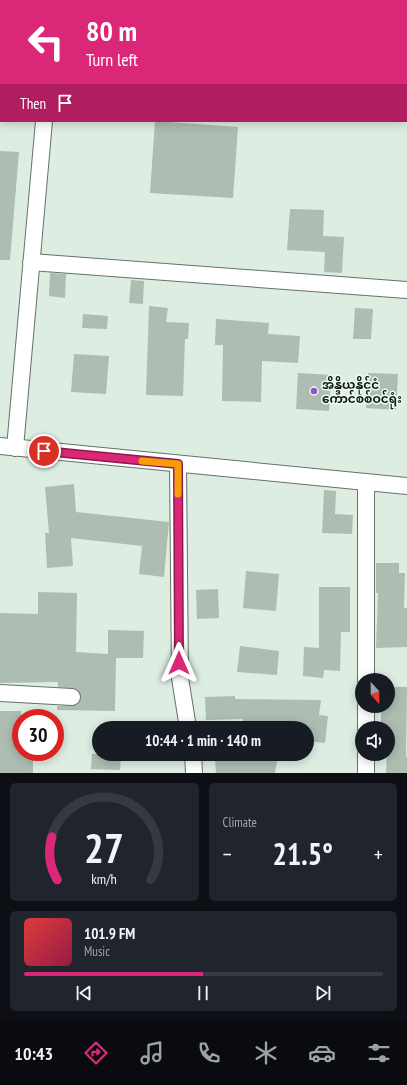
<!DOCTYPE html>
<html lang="en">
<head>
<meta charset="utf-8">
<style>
	:root { --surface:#171b24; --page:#20242c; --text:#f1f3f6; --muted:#9ea1a6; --line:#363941; --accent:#db2777 }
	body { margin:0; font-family:"PT Sans Narrow","Noto Sans Myanmar",sans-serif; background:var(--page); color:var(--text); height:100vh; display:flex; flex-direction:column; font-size:15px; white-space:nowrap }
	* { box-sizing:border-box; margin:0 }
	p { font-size:13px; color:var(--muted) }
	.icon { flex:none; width:22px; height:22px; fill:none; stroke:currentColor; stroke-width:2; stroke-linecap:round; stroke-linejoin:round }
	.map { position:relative; height:773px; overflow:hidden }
	.drawer { display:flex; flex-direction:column; gap:10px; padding:10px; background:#0d0f14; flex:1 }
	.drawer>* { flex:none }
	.guide { position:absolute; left:0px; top:0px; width:407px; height:122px; box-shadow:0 2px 10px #0003; background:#db2777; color:#fff; overflow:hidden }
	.needle { width:26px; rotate:159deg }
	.buttons { position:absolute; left:355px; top:673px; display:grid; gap:8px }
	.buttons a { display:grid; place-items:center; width:40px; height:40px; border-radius:50%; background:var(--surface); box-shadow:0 2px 10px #0003; font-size:20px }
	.speed { position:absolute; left:12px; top:709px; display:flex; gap:8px; font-size:20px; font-weight:700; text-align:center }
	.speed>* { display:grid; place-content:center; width:52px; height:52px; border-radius:50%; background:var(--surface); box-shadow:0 2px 10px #0003; line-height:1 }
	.speed .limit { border:6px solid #d22; background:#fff; color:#111 }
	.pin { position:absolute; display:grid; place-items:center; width:34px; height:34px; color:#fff; margin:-17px; border:2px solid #fff; border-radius:50%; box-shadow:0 1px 4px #0007 }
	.me { position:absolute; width:44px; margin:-22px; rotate:0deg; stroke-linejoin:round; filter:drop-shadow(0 0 3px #0008) }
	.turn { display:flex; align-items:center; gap:14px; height:84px; padding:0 20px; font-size:18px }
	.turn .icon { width:52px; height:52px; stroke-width:2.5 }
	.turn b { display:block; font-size:28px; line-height:34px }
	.then { display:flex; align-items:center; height:38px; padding:0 20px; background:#0003; gap:8px; font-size:15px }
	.big { font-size:30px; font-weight:700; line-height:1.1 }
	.drawer .widget { flex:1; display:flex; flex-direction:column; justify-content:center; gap:6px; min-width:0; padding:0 14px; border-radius:6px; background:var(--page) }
	.drawer .dial { align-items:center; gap:0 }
	.dial svg { height:104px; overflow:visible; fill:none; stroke:var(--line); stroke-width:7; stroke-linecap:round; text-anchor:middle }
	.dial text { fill:var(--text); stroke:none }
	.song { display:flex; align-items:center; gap:12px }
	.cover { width:48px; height:48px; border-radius:6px; background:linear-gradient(135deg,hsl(0 70% 55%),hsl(340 70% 35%)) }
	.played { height:4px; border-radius:2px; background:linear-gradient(90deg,var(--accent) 50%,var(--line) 50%) }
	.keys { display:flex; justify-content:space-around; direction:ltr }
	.heat { display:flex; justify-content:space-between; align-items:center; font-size:22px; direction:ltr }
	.drawer .tiles { flex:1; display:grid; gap:10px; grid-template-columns:1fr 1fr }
	.widget:last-child { grid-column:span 2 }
	.trip { position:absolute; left:92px; top:721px; width:222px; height:40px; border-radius:20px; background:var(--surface); box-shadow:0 2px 10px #0003; font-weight:700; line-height:40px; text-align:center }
	.menu { display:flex; height:64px; justify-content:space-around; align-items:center; background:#090b0e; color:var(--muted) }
	.menu .icon { width:28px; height:28px }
	.menu .current { color:var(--accent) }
	.menu b { font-size:18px; color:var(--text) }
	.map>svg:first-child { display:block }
</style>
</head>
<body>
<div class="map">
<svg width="407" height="773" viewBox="0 0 407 773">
	<rect width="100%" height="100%" fill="#ddede2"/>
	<path fill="#adbdb2" d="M155,121L238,127L233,198L150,193Z
		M0,151L19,152L10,260H0Z
		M290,209L324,210L323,236L344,237L342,273L324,272L325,252L287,250Z
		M50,273L66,274L65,298L49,296Z
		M131,280L144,281L143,304L129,303Z
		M149,306L168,308L166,322L189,323L188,339H185L183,396L146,395Z
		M355,308L373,309L371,339H353Z
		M83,314L108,316L107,329L82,328Z
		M216,319L269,323L268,334L300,336L298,363L262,361L261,402L222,401L223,345H215Z
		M74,354L109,356L106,394L71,392Z
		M298,373L331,375L329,411L296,409Z
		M368,373L398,374L396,410L366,408Z
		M74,484L76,512L169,522L164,577L139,574L142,546L71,538L73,566L47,568L45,533H49L45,487Z
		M324,490L336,491L335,514L353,515L352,534L322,533Z
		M376,563H399V573H405L404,608H407V647L376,648L378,593H376Z
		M246,571L279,574L276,611L243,608Z
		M319,587H350V632H341L340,671L324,670L323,678L303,676L304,647L319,648Z
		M218,589L219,618L197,619L196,590Z
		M38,592L77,593L76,652L108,654V630L144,631L143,658H116L115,711L57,710V706L77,705L81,697L77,689L58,687V682L0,683V613L38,614Z
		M240,646L279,651L277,675L237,672Z
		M388,687H407L406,757H407V773H386L388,728H381V706H388Z
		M235,696V699L321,700L319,715L328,716L325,743L307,741V728H243V719L206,720L205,697Z
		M0,711H21V752H33V773H0Z
		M92,754H121L120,770L91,769Z
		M253,754H278L275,773H216L215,758L253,756Z"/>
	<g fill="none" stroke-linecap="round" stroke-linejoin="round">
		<defs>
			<path id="minor" d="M54,1L55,0
				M31,262L407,290
				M0,446L407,486
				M15,448L44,121
				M178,464L180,678L188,728
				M366,482V680
				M0,693L72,697
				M366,706V728
				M193,754L194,773
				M366,754V773"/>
		</defs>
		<use href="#minor" stroke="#647268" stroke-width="18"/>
		<use href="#minor" stroke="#fff" stroke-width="16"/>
	</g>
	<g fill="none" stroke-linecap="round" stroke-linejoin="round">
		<defs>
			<path id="route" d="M44,451L178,464L179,663"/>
		</defs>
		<use href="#route" stroke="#8e194d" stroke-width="10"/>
		<use href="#route" stroke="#db2777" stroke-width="7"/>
		<path stroke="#f59e0b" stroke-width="7" d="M142,461L178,464V494"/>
	</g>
	<circle fill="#8f52c9" stroke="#eafbef" stroke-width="1.5" cx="314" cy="391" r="4"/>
	<g text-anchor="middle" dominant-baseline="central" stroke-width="3" stroke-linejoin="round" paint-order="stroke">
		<g font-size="12" font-weight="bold" fill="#131814" stroke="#eafbef" text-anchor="start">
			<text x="322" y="384">အိန္ဒိယနိုင်ငံ<tspan x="322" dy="14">ကောင်စစ်ဝင်ရုံး</tspan></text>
		</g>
	</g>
</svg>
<div class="buttons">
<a><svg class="needle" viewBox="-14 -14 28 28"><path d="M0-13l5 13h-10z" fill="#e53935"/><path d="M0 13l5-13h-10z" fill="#9ea1a6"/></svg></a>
<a><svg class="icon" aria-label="sound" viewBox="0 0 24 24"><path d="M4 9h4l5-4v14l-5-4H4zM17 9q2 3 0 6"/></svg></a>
</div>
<div class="speed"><div class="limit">30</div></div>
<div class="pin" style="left:44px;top:451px;background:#d93025"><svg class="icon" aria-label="arrive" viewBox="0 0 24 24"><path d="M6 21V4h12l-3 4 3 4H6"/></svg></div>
<svg class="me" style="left:179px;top:663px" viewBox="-20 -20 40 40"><path d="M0-17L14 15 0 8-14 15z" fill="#db2777" stroke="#fff" stroke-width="4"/></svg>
<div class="trip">10:44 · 1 min · 140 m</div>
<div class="guide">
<div class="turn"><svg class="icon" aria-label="left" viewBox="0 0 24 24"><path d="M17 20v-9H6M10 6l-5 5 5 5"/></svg><div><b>80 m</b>Turn left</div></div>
<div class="then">Then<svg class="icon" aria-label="arrive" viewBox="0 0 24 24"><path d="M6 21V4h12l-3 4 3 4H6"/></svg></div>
</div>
</div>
<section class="drawer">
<div class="tiles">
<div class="widget dial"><svg viewBox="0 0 100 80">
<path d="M14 69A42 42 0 1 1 86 69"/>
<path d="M14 69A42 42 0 0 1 10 36" stroke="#db2777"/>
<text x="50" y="56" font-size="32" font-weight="700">27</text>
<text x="50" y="72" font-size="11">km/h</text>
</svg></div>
<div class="widget"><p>Climate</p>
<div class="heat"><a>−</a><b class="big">21.5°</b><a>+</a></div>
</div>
<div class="widget">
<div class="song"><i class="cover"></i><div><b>101.9 FM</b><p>Music</p></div></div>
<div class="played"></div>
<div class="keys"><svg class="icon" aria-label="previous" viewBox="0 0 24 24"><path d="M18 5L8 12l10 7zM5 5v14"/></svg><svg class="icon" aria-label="pause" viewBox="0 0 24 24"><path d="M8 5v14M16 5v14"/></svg><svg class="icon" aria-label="next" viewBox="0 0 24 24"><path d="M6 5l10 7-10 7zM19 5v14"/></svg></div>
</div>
</div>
</section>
<nav class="menu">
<b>10:43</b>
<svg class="icon current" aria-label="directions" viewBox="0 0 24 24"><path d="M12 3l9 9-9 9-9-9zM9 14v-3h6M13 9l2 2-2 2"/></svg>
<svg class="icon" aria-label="music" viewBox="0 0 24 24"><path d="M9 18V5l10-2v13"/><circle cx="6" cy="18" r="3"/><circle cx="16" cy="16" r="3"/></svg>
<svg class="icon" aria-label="phone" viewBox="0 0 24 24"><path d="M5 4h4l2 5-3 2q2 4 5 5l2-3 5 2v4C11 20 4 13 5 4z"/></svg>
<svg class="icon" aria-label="climate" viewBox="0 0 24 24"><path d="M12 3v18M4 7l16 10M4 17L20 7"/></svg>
<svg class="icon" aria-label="car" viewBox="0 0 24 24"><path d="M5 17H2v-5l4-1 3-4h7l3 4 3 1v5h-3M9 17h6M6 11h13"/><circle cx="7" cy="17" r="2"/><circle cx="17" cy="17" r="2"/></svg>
<svg class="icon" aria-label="filters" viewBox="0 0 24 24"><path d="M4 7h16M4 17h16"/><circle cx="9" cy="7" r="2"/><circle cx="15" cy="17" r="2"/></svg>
</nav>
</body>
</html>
